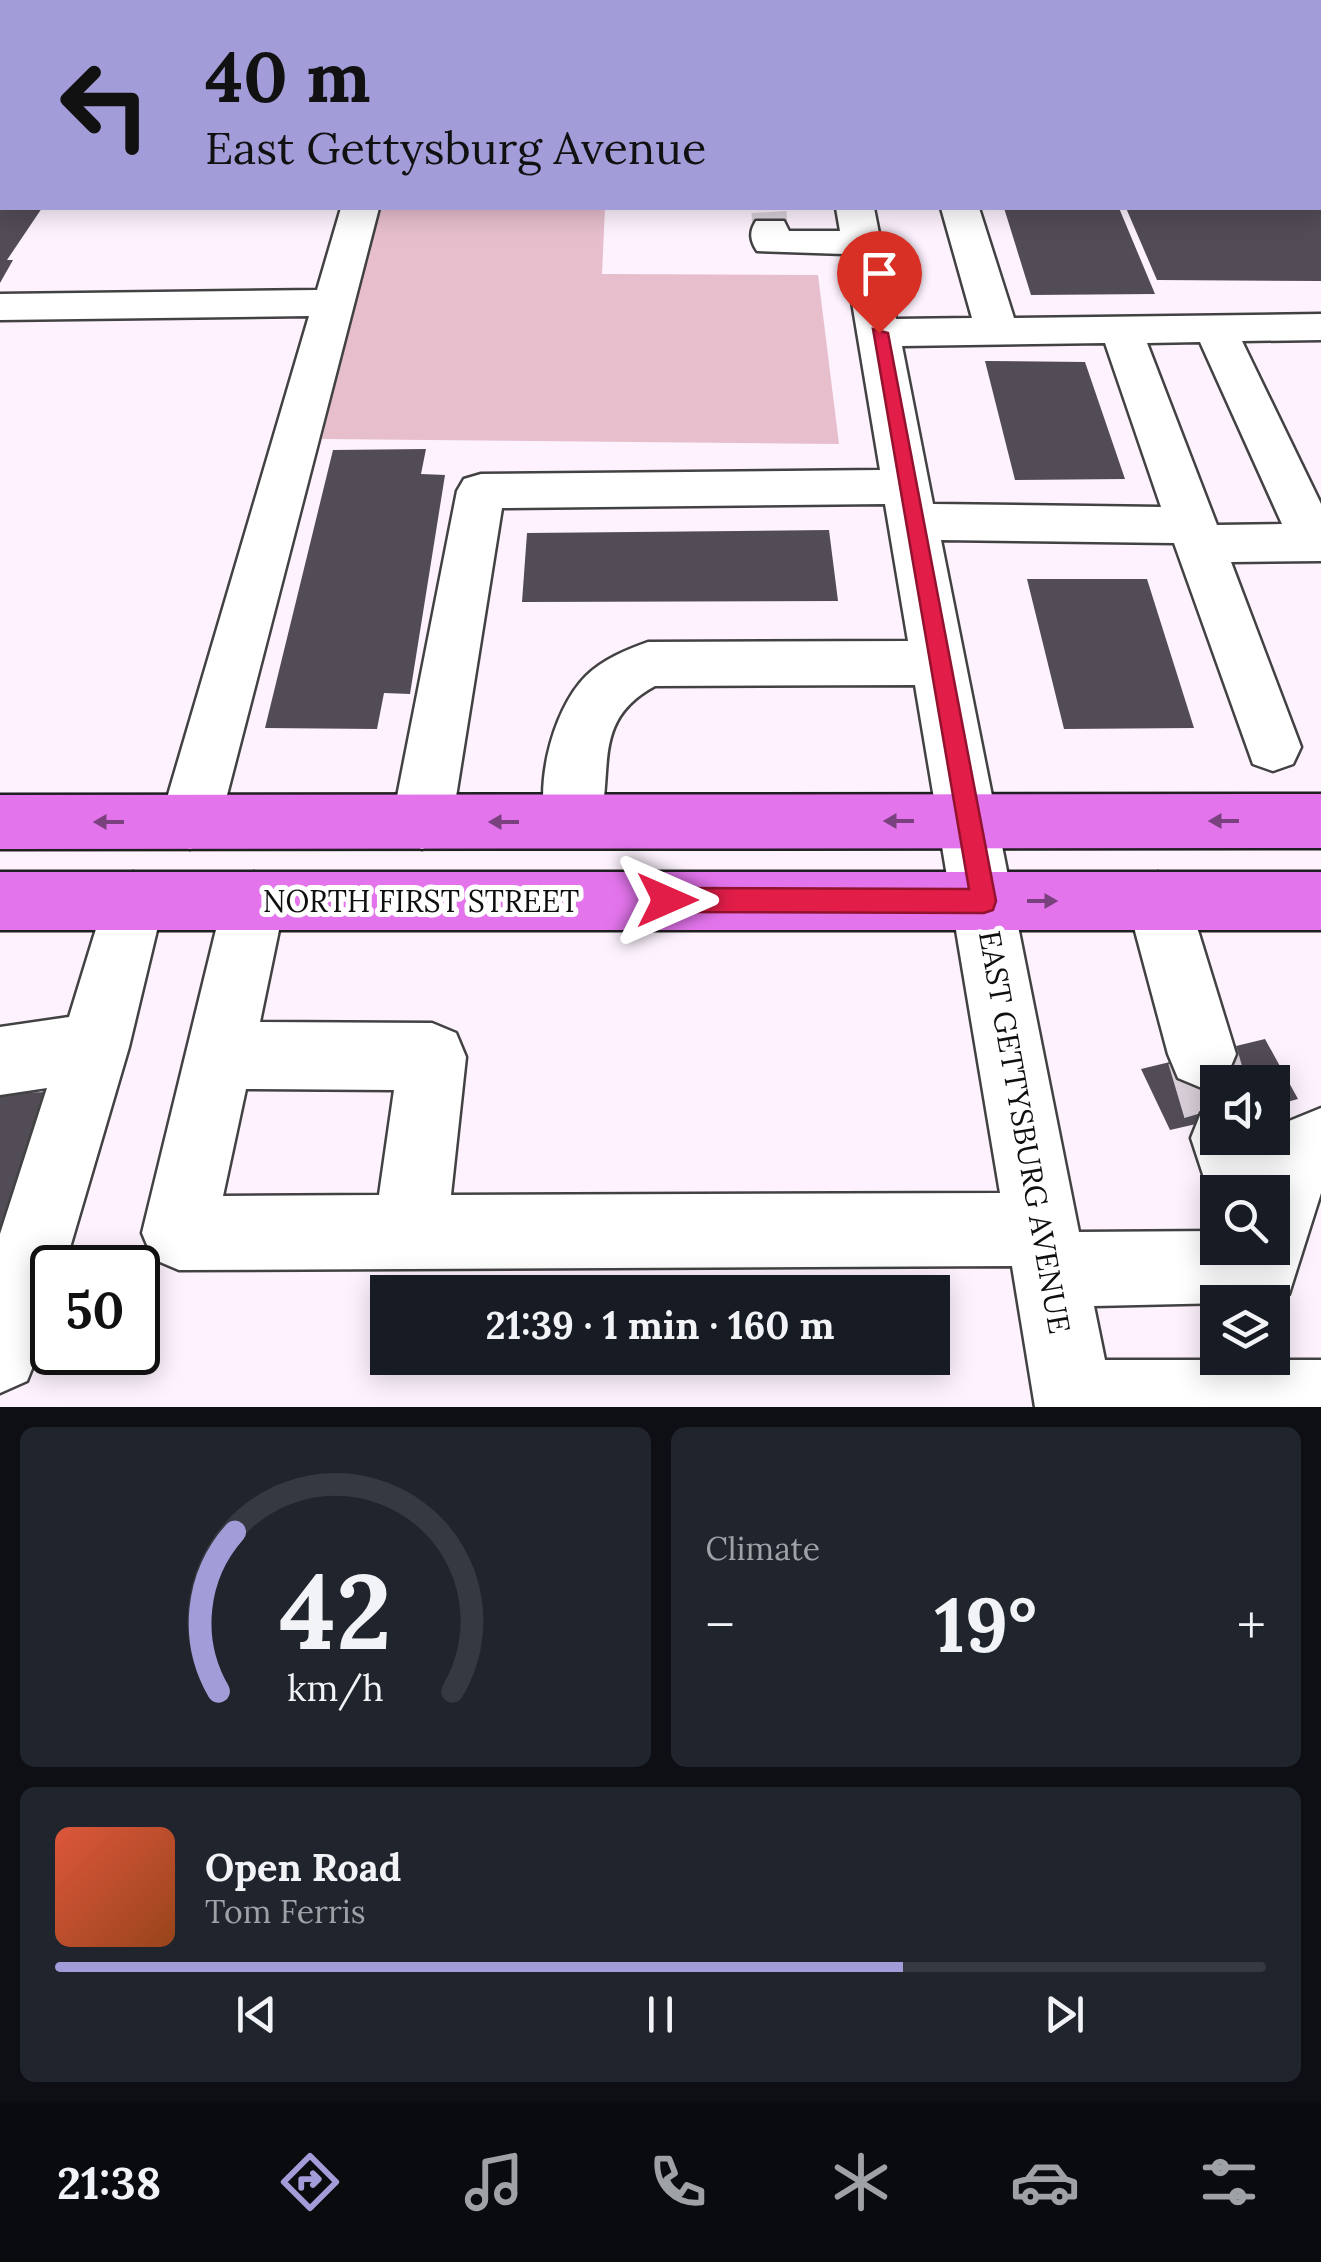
<!DOCTYPE html>
<html lang="en">
<head>
<meta charset="utf-8">
<style>
	:root { --surface:#171b24; --page:#20242c; --text:#f1f3f6; --muted:#9ea1a6; --line:#363941; --accent:#a29dd8 }
	body { margin:0; font-family:Lora,serif; background:var(--page); color:var(--text); height:100vh; display:flex; flex-direction:column; font-size:38px; white-space:nowrap }
	* { box-sizing:border-box; margin:0 }
	p { font-size:32px; color:var(--muted) }
	.icon { flex:none; width:55px; height:55px; fill:none; stroke:currentColor; stroke-width:2; stroke-linecap:round; stroke-linejoin:round }
	.map { position:relative; height:1407px; overflow:hidden }
	.panel { display:flex; flex-direction:column; gap:20px; padding:20px; background:#0d0f14; flex:1 }
	.panel>* { flex:none }
	.banner { position:absolute; left:0px; top:0px; width:1322px; height:210px; box-shadow:0 5px 25px #0003; background:#a29dd8; color:#111; overflow:hidden }
	.fabs { position:absolute; left:1200px; top:1065px; display:grid; gap:20px }
	.fabs a { display:grid; place-items:center; width:90px; height:90px; border-radius:0px; background:var(--surface); box-shadow:0 5px 25px #0003; font-size:50px }
	.speed { position:absolute; left:30px; top:1245px; display:flex; gap:20px; font-size:50px; font-weight:700; text-align:center }
	.speed>* { display:grid; place-content:center; width:130px; height:130px; border-radius:50%; background:var(--surface); box-shadow:0 5px 25px #0003; line-height:1 }
	.speed .limit { border:5px solid #111; border-radius:15px; background:#fff; color:#111 }
	.pin { position:absolute; display:grid; place-items:center; width:85px; height:85px; color:#fff; margin:-102px -42px; border-radius:50% 50% 50% 0; rotate:-45deg; box-shadow:0 0 10px #0007 }
	.pin .icon { rotate:45deg }
	.me { position:absolute; width:110px; margin:-55px; rotate:90deg; stroke-linejoin:round; filter:drop-shadow(0 0 8px #0008) }
	.turn { display:flex; align-items:center; gap:35px; height:210px; padding:0 40px; font-size:45px }
	.turn .icon { width:130px; height:130px; stroke-width:2.5 }
	.turn b { display:block; font-size:70px; line-height:85px }
	.big { font-size:75px; font-weight:700; line-height:1.1 }
	.panel .widget { flex:1; display:flex; flex-direction:column; justify-content:center; gap:15px; min-width:0; padding:0 35px; border-radius:15px; background:var(--page) }
	.panel .dial { align-items:center; gap:0 }
	.dial svg { height:260px; overflow:visible; fill:none; stroke:var(--line); stroke-width:7; stroke-linecap:round; text-anchor:middle }
	.dial text { fill:var(--text); stroke:none }
	.song { display:flex; align-items:center; gap:30px }
	.cover { width:120px; height:120px; border-radius:15px; background:linear-gradient(135deg,hsl(10 70% 55%),hsl(20 70% 35%)) }
	.played { height:10px; border-radius:5px; background:linear-gradient(90deg,var(--accent) 70%,var(--line) 70%) }
	.keys { display:flex; justify-content:space-around; direction:ltr }
	.heat { display:flex; justify-content:space-between; align-items:center; font-size:55px; direction:ltr }
	.panel .tiles { flex:1; display:grid; gap:20px; grid-template-columns:1fr 1fr }
	.widget:last-child { grid-column:span 2 }
	.trip { position:absolute; left:370px; top:1275px; width:580px; height:100px; border-radius:0px; background:var(--surface); box-shadow:0 5px 25px #0003; font-weight:700; line-height:100px; text-align:center }
	.tab-bar { display:flex; height:160px; justify-content:space-around; align-items:center; background:#090b0e; color:var(--muted) }
	.tab-bar .icon { width:70px; height:70px }
	.tab-bar .selected { color:var(--accent) }
	.tab-bar b { font-size:45px; color:var(--text) }
	.map>svg:first-child { display:block }
</style>
</head>
<body>
<div class="map">
<svg width="1321" height="1407" viewBox="0 0 1321 1407">
	<rect width="100%" height="100%" fill="#fdf2fe"/>
	<path fill="#e6becc" d="M931,0H1321V90L1320,2Z
		M377,208H605L602,274L818,275L839,444L322,439Z"/>
	<path fill="#524c57" d="M0,208H42L7,260H13L0,283Z
		M1004,208H1119L1155,294L1031,295Z
		M1126,208H1321V281L1157,280Z
		M985,361L1085,362L1125,479L1015,480Z
		M426,449L421,474L445,475L410,694L384,693L377,729L265,728L333,450Z
		M829,530L838,601L522,602L527,533Z
		M1027,579H1147L1194,728L1064,729Z
		M1265,1039L1298,1099L1272,1106V1082H1218V1119L1170,1130L1141,1069Z
		M48,1092L0,1244V1093Z"/>
	<g fill="none" stroke-linecap="round" stroke-linejoin="round">
		<path stroke="#d9d0da" stroke-width="35" stroke-dasharray="35 18" stroke-linecap="butt" d="M769,212L770,229"/>
		<path stroke="#d9d0da" stroke-width="70" stroke-dasharray="70 35" stroke-linecap="butt" d="M1202,1054L1218,1108"/>
		<defs>
			<path id="minor" d="M799,0H829L830,2H800Z
				M0,8H2V26H0Z
				M1320,105H1321V125H1320Z
				M341,208H379L220,822L211,841L190,849L169,841L160,822L309,316L0,320V294L317,290Z
				M836,208H874L896,319L972,318L941,208H979L1014,318L1321,314V340L1242,341L1321,504V561L1231,562L1301,747L1293,764L1273,771L1253,764L1174,543L941,540L1079,1232L1218,1231V1248H1272V1192H1218L1217,1217L1191,1138L1201,1113L1218,1106V1138H1261L1264,1147L1272,1138V1128L1321,1108V1193L1289,1294L1270,1302L1094,1306L1105,1360H1321V1407H1035L1012,1266L179,1270L153,1259L142,1233L223,901L232,880L254,872L276,880L285,901L260,1022L432,1023L456,1033L466,1057L451,1195L1000,1193L915,685L655,686C584,724 620,781 593,840L572,848L551,840C531,795 551,711 586,676C603,659 626,650 648,642L908,641L885,504L502,508L452,822L443,841L422,849L401,841L392,822L457,491L464,479L481,474L880,470L844,254L757,251C750,240 749,232 756,221H784L789,231H840ZM1200,342L1282,524L1217,525L1147,343ZM1105,343L1161,507L933,504L902,346ZM246,1089L394,1090L379,1195L223,1196Z
				M133,872L155,880L164,901L129,1047L64,1268H52C52,1309 43,1343 27,1381L0,1393V1234L47,1088L0,1095V1027L69,1017L111,880Z
				M1158,872L1180,880L1189,901L1236,1054L1226,1078L1202,1088L1178,1078L1168,1054L1127,901L1136,880Z"/>
			<path id="major" d="M1321,794V848L0,849V795Z
				M0,872H1321V930H0Z"/>
		</defs>
		<use href="#minor" stroke="#424242" stroke-width="5"/>
		<use href="#major" stroke="#202020" stroke-width="5"/>
		<use href="#minor" fill="#fff" fill-rule="evenodd"/>
		<use href="#major" fill="#e374ec" fill-rule="evenodd"/>
	</g>
	<defs><path id="oneway-solid" d="M-6-.8H1V-3.2L6.5 0L1 3.2V.8H-6Z" transform="scale(2.5)"/></defs>
	<g fill="#79427e">
		<use href="#oneway-solid" transform="translate(899 821) rotate(180)"/>
		<use href="#oneway-solid" transform="translate(1224 821) rotate(180)"/>
		<use href="#oneway-solid" transform="translate(109 822) rotate(180)"/>
		<use href="#oneway-solid" transform="translate(504 822) rotate(180)"/>
		<use href="#oneway-solid" transform="translate(1042 901)"/>
	</g>
	<path fill="#e11d48" stroke="#92132f" stroke-width="2.5" d="M873,329L888,333L996,901L993,910L984,913L667,912L658,909L654,900L658,892L667,888L969,889Z"/>
	<g text-anchor="middle" dominant-baseline="central" stroke-width="10" stroke-linejoin="round" paint-order="stroke">
		<g font-size="30" fill="#0f0f0f" stroke="#fff">
			<text x="421" y="901">NORTH FIRST STREET</text>
			<text transform="translate(1025 1132) rotate(80)">EAST GETTYSBURG AVENUE</text>
		</g>
	</g>
</svg>
<div class="fabs">
<a><svg class="icon" aria-label="sound" viewBox="0 0 24 24"><path d="M4 9h4l5-4v14l-5-4H4zM17 9q2 3 0 6"/></svg></a>
<a><svg class="icon" aria-label="search" viewBox="0 0 24 24"><circle cx="10" cy="10" r="6"/><path d="M15 15l6 6"/></svg></a>
<a><svg class="icon" aria-label="layers" viewBox="0 0 24 24"><path d="M12 4l9 5-9 5-9-5zM3 14l9 5 9-5"/></svg></a>
</div>
<div class="speed"><div class="limit">50</div></div>
<div class="pin" style="left:879px;top:333px;background:#d93025"><svg class="icon" aria-label="arrive" viewBox="0 0 24 24"><path d="M6 21V4h12l-3 4 3 4H6"/></svg></div>
<svg class="me" style="left:667px;top:900px" viewBox="-20 -20 40 40"><path d="M0-17L14 15 0 8-14 15z" fill="#e11d48" stroke="#fff" stroke-width="4"/></svg>
<div class="trip">21:39 · 1 min · 160 m</div>
<div class="banner">
<div class="turn"><svg class="icon" aria-label="left" viewBox="0 0 24 24"><path d="M17 20v-9H6M10 6l-5 5 5 5"/></svg><div><b>40 m</b>East Gettysburg Avenue</div></div>
</div>
</div>
<section class="panel">
<div class="tiles">
<div class="widget dial"><svg viewBox="0 0 100 80">
<path d="M14 69A42 42 0 1 1 86 69"/>
<path d="M14 69A42 42 0 0 1 19 20" stroke="#a29dd8"/>
<text x="50" y="56" font-size="32" font-weight="700">42</text>
<text x="50" y="72" font-size="11">km/h</text>
</svg></div>
<div class="widget"><p>Climate</p>
<div class="heat"><a>−</a><b class="big">19°</b><a>+</a></div>
</div>
<div class="widget">
<div class="song"><i class="cover"></i><div><b>Open Road</b><p>Tom Ferris</p></div></div>
<div class="played"></div>
<div class="keys"><svg class="icon" aria-label="previous" viewBox="0 0 24 24"><path d="M18 5L8 12l10 7zM5 5v14"/></svg><svg class="icon" aria-label="pause" viewBox="0 0 24 24"><path d="M8 5v14M16 5v14"/></svg><svg class="icon" aria-label="next" viewBox="0 0 24 24"><path d="M6 5l10 7-10 7zM19 5v14"/></svg></div>
</div>
</div>
</section>
<nav class="tab-bar">
<b>21:38</b>
<svg class="icon selected" aria-label="directions" viewBox="0 0 24 24"><path d="M12 3l9 9-9 9-9-9zM9 14v-3h6M13 9l2 2-2 2"/></svg>
<svg class="icon" aria-label="music" viewBox="0 0 24 24"><path d="M9 18V5l10-2v13"/><circle cx="6" cy="18" r="3"/><circle cx="16" cy="16" r="3"/></svg>
<svg class="icon" aria-label="phone" viewBox="0 0 24 24"><path d="M5 4h4l2 5-3 2q2 4 5 5l2-3 5 2v4C11 20 4 13 5 4z"/></svg>
<svg class="icon" aria-label="climate" viewBox="0 0 24 24"><path d="M12 3v18M4 7l16 10M4 17L20 7"/></svg>
<svg class="icon" aria-label="car" viewBox="0 0 24 24"><path d="M5 17H2v-5l4-1 3-4h7l3 4 3 1v5h-3M9 17h6M6 11h13"/><circle cx="7" cy="17" r="2"/><circle cx="17" cy="17" r="2"/></svg>
<svg class="icon" aria-label="filters" viewBox="0 0 24 24"><path d="M4 7h16M4 17h16"/><circle cx="9" cy="7" r="2"/><circle cx="15" cy="17" r="2"/></svg>
</nav>
</body>
</html>
